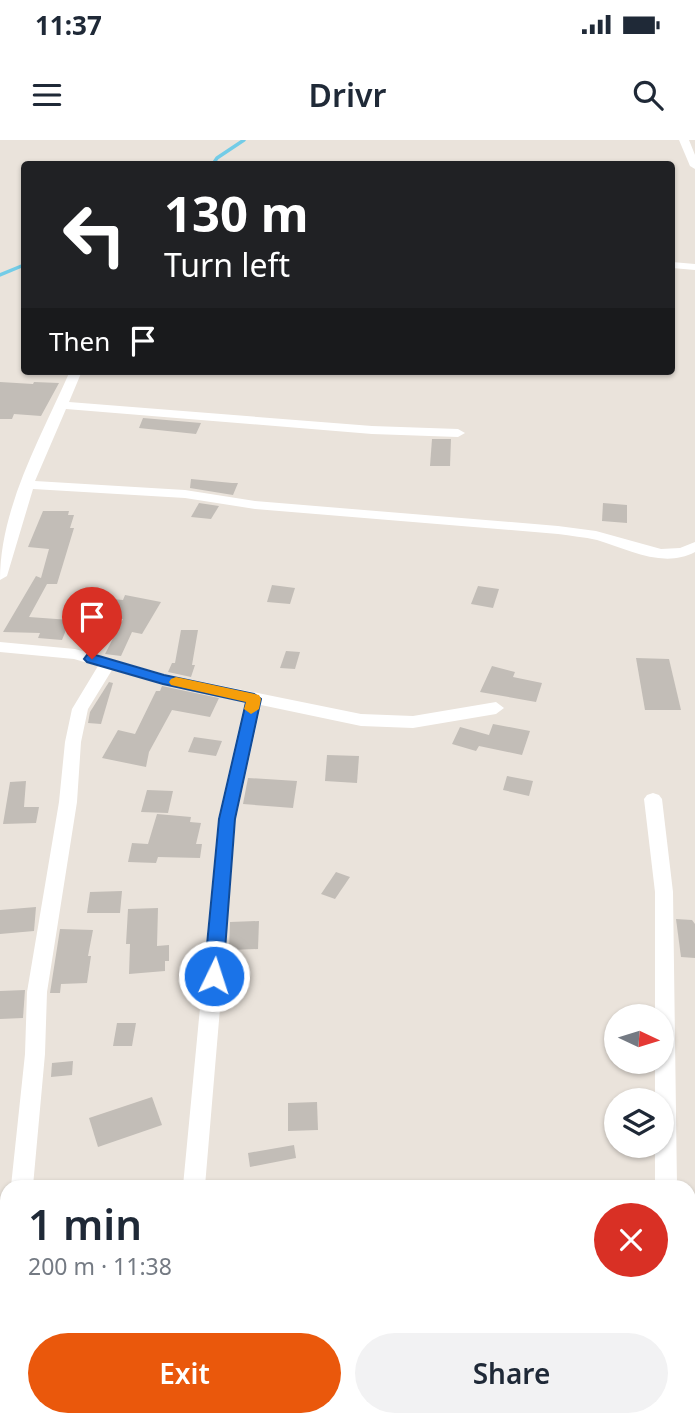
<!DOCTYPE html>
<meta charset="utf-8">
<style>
:root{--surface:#fff;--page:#f2f2f3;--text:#1f2937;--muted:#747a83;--accent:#ea580c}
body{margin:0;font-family:"Noto Sans",sans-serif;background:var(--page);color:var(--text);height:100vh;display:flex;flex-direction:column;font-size:26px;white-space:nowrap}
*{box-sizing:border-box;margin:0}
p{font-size:23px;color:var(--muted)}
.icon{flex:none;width:38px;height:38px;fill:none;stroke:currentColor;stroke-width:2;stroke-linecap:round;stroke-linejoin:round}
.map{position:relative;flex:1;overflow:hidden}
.drawer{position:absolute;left:0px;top:1040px;width:696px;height:247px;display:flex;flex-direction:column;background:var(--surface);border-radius:21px 21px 0 0;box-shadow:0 2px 5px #0004}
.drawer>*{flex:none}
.top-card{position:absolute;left:21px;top:21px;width:654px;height:214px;border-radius:7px;box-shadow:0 2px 5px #0004;background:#202124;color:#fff;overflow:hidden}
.needle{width:46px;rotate:94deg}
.fabs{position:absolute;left:604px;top:864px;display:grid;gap:14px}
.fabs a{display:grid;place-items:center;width:70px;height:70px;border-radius:50%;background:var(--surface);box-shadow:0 2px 5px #0004;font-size:35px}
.pin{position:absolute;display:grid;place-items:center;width:60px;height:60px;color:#fff;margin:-72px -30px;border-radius:50% 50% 50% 0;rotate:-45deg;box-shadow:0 0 7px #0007}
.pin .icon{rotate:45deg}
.me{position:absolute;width:77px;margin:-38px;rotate:4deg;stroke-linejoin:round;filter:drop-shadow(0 0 5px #0008)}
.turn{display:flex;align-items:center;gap:24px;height:147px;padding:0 28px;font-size:32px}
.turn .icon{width:91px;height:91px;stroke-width:2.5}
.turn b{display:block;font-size:49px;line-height:60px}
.then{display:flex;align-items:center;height:66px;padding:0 28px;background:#0003;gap:14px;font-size:26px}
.round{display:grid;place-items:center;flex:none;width:74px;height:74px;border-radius:37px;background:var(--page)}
.summary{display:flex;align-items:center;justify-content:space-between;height:119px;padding:0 28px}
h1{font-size:42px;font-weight:600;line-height:52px}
.cta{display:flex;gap:14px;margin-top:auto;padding:14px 28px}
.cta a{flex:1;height:80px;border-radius:42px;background:var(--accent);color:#fff;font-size:28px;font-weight:600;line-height:80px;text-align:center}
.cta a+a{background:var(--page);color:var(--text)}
.status{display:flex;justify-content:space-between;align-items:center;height:49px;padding:0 35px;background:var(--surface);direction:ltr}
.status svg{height:19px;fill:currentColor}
header{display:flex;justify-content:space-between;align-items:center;height:91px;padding:0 28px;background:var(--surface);font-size:32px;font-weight:600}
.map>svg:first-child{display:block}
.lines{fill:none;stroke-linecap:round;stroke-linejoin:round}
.stream{stroke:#73cce7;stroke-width:3.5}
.building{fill:#c2bdb7}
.minor{fill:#fff;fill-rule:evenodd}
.route{fill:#1a73e8;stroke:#114b97;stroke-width:2}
.slow{fill:#f59e0b}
</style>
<div class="status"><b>11:37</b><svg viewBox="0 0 49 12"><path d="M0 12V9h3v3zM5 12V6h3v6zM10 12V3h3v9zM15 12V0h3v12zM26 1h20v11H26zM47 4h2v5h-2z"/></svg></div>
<header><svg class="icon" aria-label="menu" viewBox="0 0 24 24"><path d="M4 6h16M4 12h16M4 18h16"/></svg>Drivr<svg class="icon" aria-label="search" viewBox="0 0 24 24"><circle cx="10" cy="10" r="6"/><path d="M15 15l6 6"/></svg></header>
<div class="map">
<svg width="695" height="1285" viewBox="0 0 695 1285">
<rect width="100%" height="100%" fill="#eae3db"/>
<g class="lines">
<g class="stream">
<path d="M213 24 217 18 244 0"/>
<path d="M0 135 24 125"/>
</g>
</g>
<g class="building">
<path d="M0 242 33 244 34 242 59 243 41 276 14 274 12 279H0Z"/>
<path d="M143 278 201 283 196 294 139 288Z"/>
<path d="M432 299H451L450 326H430Z"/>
<path d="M191 339 232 343H238L233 355 190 348Z"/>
<path d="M199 363 219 366 211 379 191 377Z"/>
<path d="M603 363 627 365V383L602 381Z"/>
<path d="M43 371H69L68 375H74L70 388H74L57 444H47L29 477 70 480 62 500 38 498 40 493 3 492 36 436 41 438 49 409 28 407Z"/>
<path d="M272 445 295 448 290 464 267 462Z"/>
<path d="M478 446 499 449 493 468 471 464Z"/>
<path d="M125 455 161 462 142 494 132 492 121 516 105 514 123 479 93 478 99 458 123 460Z"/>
<path d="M181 490H198L192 525H195L191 537 168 532 172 523H175Z"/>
<path d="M286 511 300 512 295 529 280 528Z"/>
<path d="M636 518 669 519 681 570H645Z"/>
<path d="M492 526 515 532 513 537 542 543 536 562 480 552Z"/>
<path d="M109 542 113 543 101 584 88 583 90 572Z"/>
<path d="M162 546 219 558 210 577 172 570 149 612 146 627 102 618 118 590 135 594 156 551H160Z"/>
<path d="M493 584 530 591 522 615 479 606 476 611 452 604 460 587 489 595Z"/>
<path d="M194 597 222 601 216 616 188 612Z"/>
<path d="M327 615 359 616 357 643 325 641Z"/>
<path d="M507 636 533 641 529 656 503 650Z"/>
<path d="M248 638 297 641 293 668 243 664Z"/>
<path d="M26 641 24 667H39L36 683 3 684 10 642Z"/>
<path d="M147 650 173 651 168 673 141 672Z"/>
<path d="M157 674 191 677 190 682 201 683 196 704H202L200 718 158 717 156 723 128 722 132 703 148 704Z"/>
<path d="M336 732 350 737 335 759 321 754Z"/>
<path d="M122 751 120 773H87L90 752Z"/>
<path d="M36 767 34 791 0 794V770Z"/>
<path d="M158 768 157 806 169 805V821H165V831L129 834 130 804H126L128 769Z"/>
<path d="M676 779 692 780 695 784V818L681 817Z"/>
<path d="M259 781 258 809 229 810 230 782Z"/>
<path d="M60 789 93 790 88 816H91L87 843 61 844 60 853H50Z"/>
<path d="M25 850 23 878 0 879V851Z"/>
<path d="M117 883H136L132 906H113Z"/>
<path d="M73 921 72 935 51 937 52 923Z"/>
<path d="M152 957 162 985 98 1007 89 978Z"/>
<path d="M317 962 318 990 288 991V963Z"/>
<path d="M294 1005 296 1018 250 1027 248 1013Z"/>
</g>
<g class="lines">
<g class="minor">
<path d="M679 0H689L695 15V29L690 26Z"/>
<path d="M672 122 695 124V130L672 128Z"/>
<path d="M70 231H82L69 262 372 286 458 289 465 293 458 297 372 294 66 269 35 341 185 350 255 361 558 386 596 391 661 409 680 408 695 402V412C663 429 628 409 597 400 584 397 571 396 558 394L255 369 185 358 33 349 7 436 0 440C0 367 41 297 70 231Z"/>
<path d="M0 502 75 509 164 534 361 574 413 576 496 562 504 568 496 574 413 588 361 586 261 565 236 679 205 1046H183L218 679 245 561 163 544 112 530 88 569 81 602 77 662 47 852 45 914 33 1046H11L25 914 27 852 59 662 65 602 72 569 98 526 74 519 0 512Z"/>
<path d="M653 653 659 655 662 659 673 752 677 1046H655V1006H662V961H655V922H662V877H655V752L644 659 647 655Z"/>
<rect x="690" y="1128" width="5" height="22"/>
<path d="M7 1141V1165L0 1166V1142Z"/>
</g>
</g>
<path class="route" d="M92 514 164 535 254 554 261 559 235 679 223 836 220 841 214 843 207 841 204 836 219 679 246 562 163 544 87 522 84 519 87 515Z"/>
<path class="slow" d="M176 537 259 555 261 559 259 569 251 574 244 569 246 562 171 545 169 542 171 539Z"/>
</svg>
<div class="fabs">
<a><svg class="needle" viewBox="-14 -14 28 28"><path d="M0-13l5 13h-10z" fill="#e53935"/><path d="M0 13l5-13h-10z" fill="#747a83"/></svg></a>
<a><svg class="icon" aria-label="layers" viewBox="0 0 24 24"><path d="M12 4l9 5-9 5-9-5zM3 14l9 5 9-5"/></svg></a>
</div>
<div class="pin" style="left:92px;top:519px;background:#d93025"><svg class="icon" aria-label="arrive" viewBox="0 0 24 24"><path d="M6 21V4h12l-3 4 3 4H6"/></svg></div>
<svg class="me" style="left:214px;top:836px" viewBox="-20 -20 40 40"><circle r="17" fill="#1a73e8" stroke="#fff" stroke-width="3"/><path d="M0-11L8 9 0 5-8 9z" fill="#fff"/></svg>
<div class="top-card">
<div class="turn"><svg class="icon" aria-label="left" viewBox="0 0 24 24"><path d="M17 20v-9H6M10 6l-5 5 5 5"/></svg><div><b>130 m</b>Turn left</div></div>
<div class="then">Then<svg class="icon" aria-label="arrive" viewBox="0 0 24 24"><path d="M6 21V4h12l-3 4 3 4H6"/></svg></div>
</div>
<section class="drawer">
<div class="summary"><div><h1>1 min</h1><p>200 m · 11:38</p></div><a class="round" style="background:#d93025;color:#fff"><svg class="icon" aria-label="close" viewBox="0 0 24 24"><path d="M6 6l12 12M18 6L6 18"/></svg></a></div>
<div class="cta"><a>Exit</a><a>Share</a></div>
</section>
</div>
